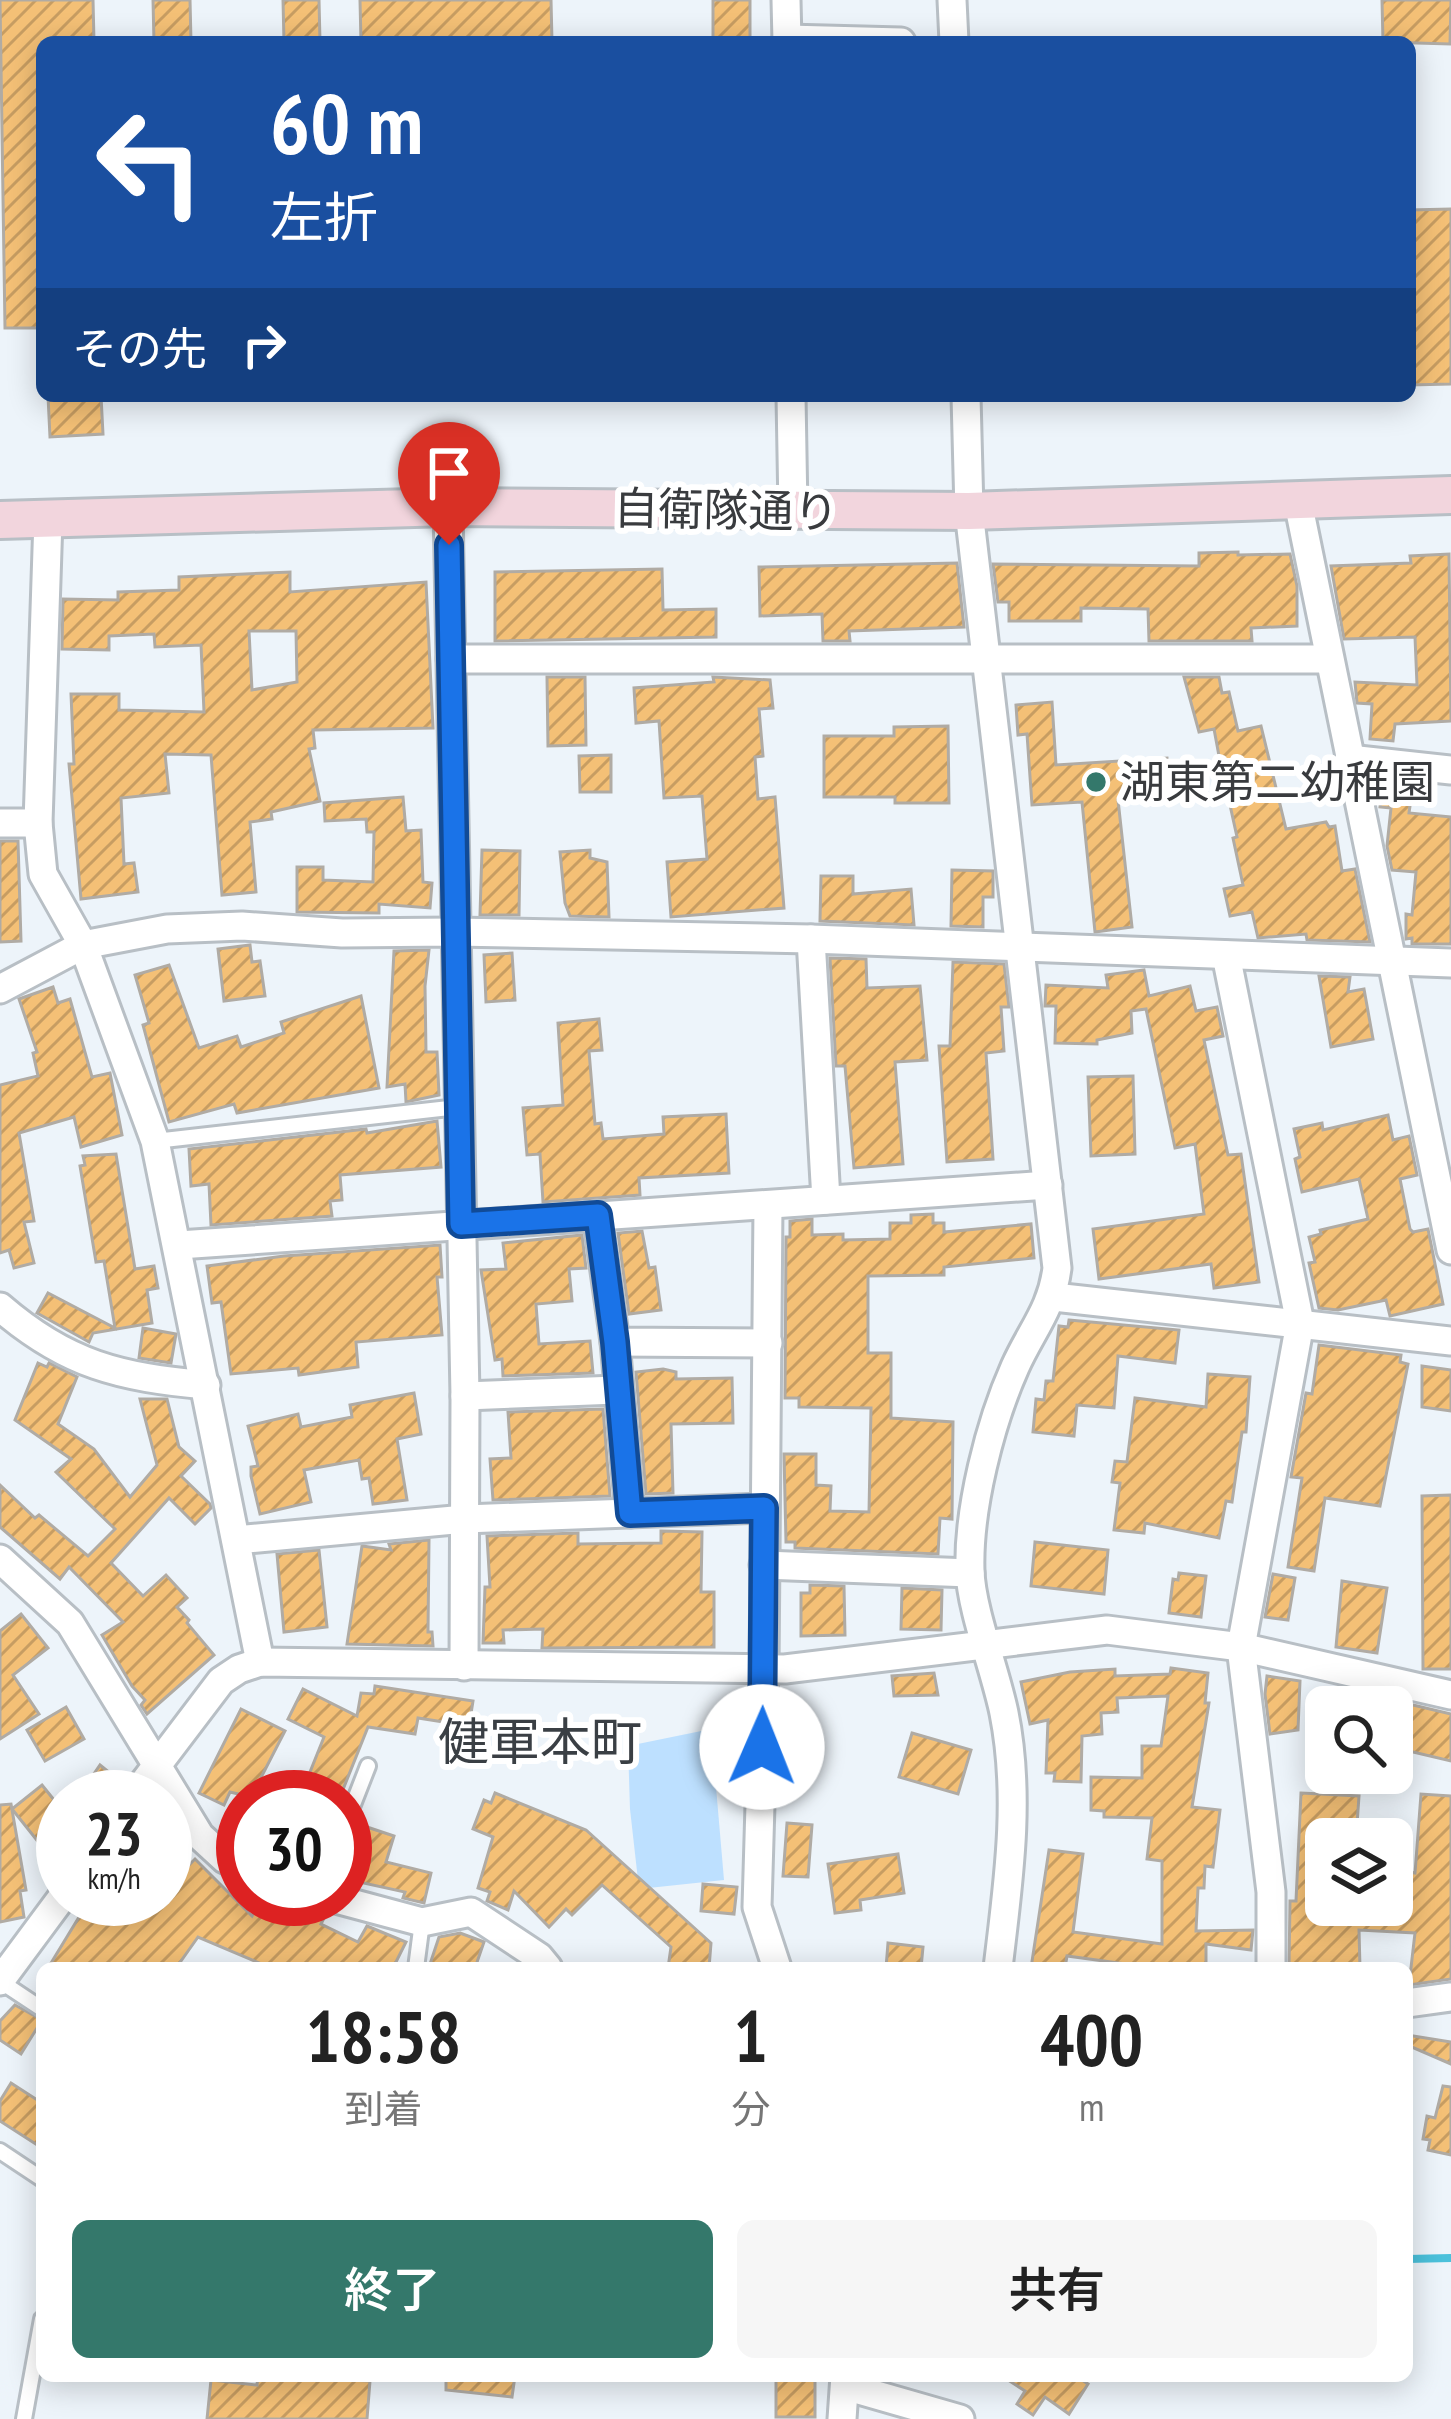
<!DOCTYPE html>
<html lang="ja">
<meta charset="utf-8">
<style>
:root{--surface:#fff;--page:#f6f6f6;--text:#222;--muted:#767676;--accent:#34786b}
body{margin:0;font-family:"PT Sans Narrow","Noto Sans JP",sans-serif;background:var(--page);color:var(--text);height:100vh;display:flex;flex-direction:column;font-size:45px;white-space:nowrap}
*{box-sizing:border-box;margin:0}
p{font-size:39px;color:var(--muted)}
.icon{flex:none;width:66px;height:66px;fill:none;stroke:currentColor;stroke-width:2;stroke-linecap:round;stroke-linejoin:round}
.map{position:relative;flex:1;overflow:hidden}
.drawer{position:absolute;left:36px;top:1962px;width:1377px;height:420px;display:flex;flex-direction:column;background:var(--surface);border-radius:18px;box-shadow:0 6px 30px #0003}
.drawer>*{flex:none}
.guide{position:absolute;left:36px;top:36px;width:1380px;height:366px;border-radius:18px;box-shadow:0 6px 30px #0003;background:#1a4fa0;color:#fff;overflow:hidden}
.buttons{position:absolute;left:1305px;top:1686px;display:grid;gap:24px}
.buttons a{display:grid;place-items:center;width:108px;height:108px;border-radius:18px;background:var(--surface);box-shadow:0 6px 30px #0003;font-size:60px}
.speed{position:absolute;left:36px;top:1770px;display:flex;gap:24px;font-size:60px;font-weight:700;text-align:center}
.speed>*{display:grid;place-content:center;width:156px;height:156px;border-radius:50%;background:var(--surface);box-shadow:0 6px 30px #0003;line-height:1}
.speed small{font-size:30px;font-weight:400}
.speed .limit{border:18px solid #d22;background:#fff;color:#111}
.pin{position:absolute;display:grid;place-items:center;width:102px;height:102px;color:#fff;margin:-123px -51px;border-radius:50% 50% 50% 0;rotate:-45deg;box-shadow:0 0 12px #0007}
.pin .icon{rotate:45deg}
.me{position:absolute;width:132px;margin:-66px;rotate:1deg;stroke-linejoin:round;filter:drop-shadow(0 0 9px #0008)}
.turn{display:flex;align-items:center;gap:42px;height:252px;padding:0 36px;font-size:54px}
.turn .icon{width:156px;height:156px;stroke-width:2.5}
.turn b{display:block;font-size:84px;line-height:102px}
.then{display:flex;align-items:center;height:114px;padding:0 36px;background:#0003;gap:24px;font-size:45px}
.eta{display:flex;justify-content:space-evenly;align-items:center;height:204px;text-align:center}
.eta b{font-size:72px;font-weight:600;line-height:84px}
.cta{display:flex;gap:24px;margin-top:auto;padding:24px 36px}
.cta a{flex:1;height:138px;border-radius:18px;background:var(--accent);color:#fff;font-size:48px;font-weight:600;line-height:138px;text-align:center}
.cta a+a{background:var(--page);color:var(--text)}
.map>svg:first-child{display:block}
.green{fill:#bde0ff}
.lines{fill:none;stroke-linecap:round;stroke-linejoin:round}
.stream{stroke:#4bc1db;stroke-width:8}
.building{fill:url(#building-hatch);stroke:#b0aba4;stroke-width:3;fill-rule:evenodd}
.lane-casing{stroke:#b8bfc5;stroke-width:20}
.street-casing{stroke:#b8bfc5;stroke-width:33}
.secondary-casing{stroke:#b8bfc5;stroke-width:42}
.lane{stroke:#fff;stroke-width:14}
.street{stroke:#fff;stroke-width:27}
.secondary{stroke:#f2d5dd;stroke-width:36}
.route-casing{stroke:#114b97;stroke-width:30}
.route{stroke:#1a73e8;stroke-width:21}
.poi-dot{fill:#34786b;stroke:#fff;stroke-width:4.5}
.labels{text-anchor:middle;stroke-width:12;stroke-linejoin:round;paint-order:stroke}
.street-label{font-size:45px;fill:#393b3e;stroke:#fff}
.poi-label{font-size:45px;fill:#393b3e;stroke:#fff;text-anchor:start}
.quarter-label{font-size:51px;fill:#3a3f44;stroke:#fff}
</style>
<div class="map">
<svg width="1451" height="2419" viewBox="0 0 1451 2419">
<defs>
<pattern id="building-hatch" width="6" height="6" patternUnits="userSpaceOnUse" patternTransform="scale(3)"><rect width="6" height="6" fill="#f4c076"/><path d="M-1 1l2-2M0 6l6-6M5 7l2-2" fill="none" stroke="#c79d62"/></pattern>
</defs>
<rect width="100%" height="100%" fill="#edf4fa"/>
<path class="green" d="M711 1729 724 1880 639 1889 630 1809 628 1746Z"/>
<g class="lines">
<path class="stream" d="M1407 2259 1451 2258"/>
</g>
<g class="building">
<path d="M0 0H93L94 42H42V328H5Z"/>
<path d="M153 0H190L191 42H154Z"/>
<path d="M283 0H319L320 42H284Z"/>
<path d="M360 0H551L552 42H361Z"/>
<rect x="713" y="0" width="37" height="42"/>
<path d="M1382 0H1451L1450 44 1383 42Z"/>
<path d="M1451 209V384L1410 385V210Z"/>
<path d="M48 396H101L103 434 50 437Z"/>
<path d="M1238 552V555L1290 554 1297 586V626L1251 628 1252 641H1149L1148 609 1081 608V621H1009V602H998L993 564 1199 566V553Z"/>
<path d="M1449 554 1451 721 1395 724 1393 741 1370 739 1372 704 1357 703 1355 682 1417 685 1415 637 1344 639 1331 566 1411 563 1410 556Z"/>
<path d="M957 563 964 627 849 631 850 641H823L822 614 760 616 759 567Z"/>
<path d="M662 569 663 610 716 609V637L495 641V572Z"/>
<path d="M290 572V592L426 582 433 728 313 730 315 748 309 749 320 801 271 812 272 819 250 822 256 892 222 895 211 755 165 754 169 793 121 798 124 864 134 863 138 892 81 899 69 764H74L71 694H119V710L204 712 201 645 155 647 154 634 109 636V650L62 649 63 599 118 600V592L179 590V577ZM249 631H296L297 682 252 690Z"/>
<path d="M547 677H585L586 745 548 746Z"/>
<path d="M713 677 770 680 773 708 759 709 763 756 755 757 758 799 775 797 784 908 671 917 667 862 707 859 702 796 664 798 659 721 636 723 634 688 714 682Z"/>
<path d="M1184 677H1219L1222 693 1229 692 1238 731 1261 726 1286 829 1326 822 1329 827 1335 826 1342 871 1355 869 1370 942 1307 940 1306 934 1258 938 1252 912 1230 916 1224 889 1243 885 1233 838 1237 837 1228 796 1224 797 1219 773 1222 772 1214 729 1199 732Z"/>
<path d="M1052 702 1056 765 1167 758 1170 796 1118 800 1132 927 1095 932 1082 802 1032 805 1027 734 1018 735 1016 705Z"/>
<path d="M948 726 949 803H895V797H824V736H894V727Z"/>
<path d="M611 755V792H580L579 756Z"/>
<path d="M1383 781 1407 783V792H1412L1409 813 1451 817V944H1412V938L1406 939V914L1412 915 1416 872 1392 870 1387 846 1391 808 1380 807Z"/>
<path d="M403 797 406 831 421 830 423 882 432 883 430 908 379 904V913L297 912V867H323V880L373 882 374 832H367L366 819 325 821 324 803Z"/>
<path d="M0 841H18L21 941 0 942Z"/>
<path d="M482 850 520 851 519 915H480Z"/>
<path d="M590 850V858L607 862 609 917 570 916 565 903 560 852Z"/>
<path d="M952 870 993 871V897H983V927L951 926Z"/>
<path d="M821 876H853V894L911 889 914 925 820 921Z"/>
<path d="M250 945 252 962 260 961 265 996 224 1001 218 949Z"/>
<path d="M429 950 425 986 426 1052H437L439 1095 406 1102 405 1084 387 1087 394 951Z"/>
<path d="M512 953 515 1000 486 1002 484 955Z"/>
<path d="M830 958 866 959 867 988 920 986 927 1060 895 1062 903 1164 854 1168 845 1066H836Z"/>
<path d="M953 962 1004 964 1009 1007H1001L1004 1051 986 1053 993 1159 947 1162 939 1046H950Z"/>
<path d="M169 965 199 1048 237 1036 241 1047 284 1033 281 1022 361 996 379 1088 237 1113 234 1104 169 1122 143 1025 149 1023 135 975Z"/>
<path d="M1144 970 1149 996 1190 986 1196 1011 1217 1007 1223 1036 1204 1040 1228 1155 1241 1154 1259 1282 1214 1288 1211 1264 1099 1279 1093 1229 1204 1214 1195 1144 1175 1148 1146 1009 1131 1011 1132 1033 1097 1040V1044L1055 1043 1056 1006H1045L1046 985 1108 988 1106 975Z"/>
<path d="M1319 976 1350 977 1348 992 1364 989 1373 1039 1331 1047Z"/>
<path d="M53 987 58 1003 70 999 92 1077 110 1073 122 1135 81 1147 74 1117 19 1133 34 1221 24 1222 34 1263 14 1268 9 1250 0 1253V1085L38 1076 33 1053 37 1052 19 999Z"/>
<path d="M599 1019 602 1050 589 1051 595 1124 601 1123 603 1139 664 1134 663 1117 726 1114 729 1173 639 1178 640 1195 543 1202 540 1154 527 1155 523 1108 563 1105 558 1023Z"/>
<path d="M1133 1076 1135 1154 1091 1156 1088 1077Z"/>
<path d="M1388 1115 1393 1140 1409 1136 1417 1175 1400 1179 1410 1229 1413 1232 1428 1229 1443 1304 1390 1316 1386 1300 1338 1310 1319 1308 1309 1263 1315 1262 1309 1237 1321 1234 1320 1230 1368 1219 1359 1179 1302 1192 1295 1159 1300 1157 1294 1129 1322 1123 1323 1130Z"/>
<path d="M437 1121 441 1167 340 1175 342 1200 330 1201 332 1216 211 1225 209 1184 191 1186 189 1149 366 1129 367 1133Z"/>
<path d="M116 1154 135 1269 154 1266 158 1288 147 1290 152 1323 93 1333 89 1342 37 1313 48 1293 115 1328 104 1261 96 1262 80 1166 85 1165 83 1156Z"/>
<path d="M933 1214V1223H944V1232L1031 1224 1034 1258 944 1267V1275L868 1276V1353H891V1418L953 1422 952 1519 940 1518 938 1554 795 1548V1542H786L784 1454H816V1485L831 1486 830 1511 869 1512 871 1408 799 1407V1398H785L786 1237H790V1221L812 1219V1235L843 1234V1240L890 1239V1223H911V1215Z"/>
<path d="M642 1231 649 1268 655 1267 661 1310 629 1314 618 1233Z"/>
<path d="M582 1235 586 1268 569 1269 572 1301 536 1304 539 1344 590 1341 593 1373 503 1376 502 1359 495 1360 481 1270 506 1269 503 1243Z"/>
<path d="M440 1245 442 1277H437L442 1335 356 1342 358 1367 299 1375 298 1368 231 1374 221 1302 212 1303 207 1266 284 1256Z"/>
<path d="M1069 1320 1179 1330 1175 1363 1118 1356 1114 1408 1077 1405 1074 1436 1033 1432 1036 1399 1044 1400 1046 1381H1053L1059 1326 1068 1327Z"/>
<path d="M143 1328 176 1334 171 1363 139 1358Z"/>
<path d="M1319 1345 1401 1355 1400 1362 1408 1364 1380 1506 1325 1498 1314 1571 1288 1567 1302 1478 1291 1477 1306 1393 1312 1394Z"/>
<path d="M38 1363 47 1367 49 1363 77 1377 58 1424 94 1449 130 1497 157 1465 140 1399H167L179 1447 195 1461 181 1476 210 1504 211 1508 195 1524 169 1498 111 1563 143 1596 166 1575 187 1598 177 1607 189 1620 187 1623 214 1655 147 1714 141 1705 145 1700 132 1686 102 1635 123 1622 69 1567 60 1579 0 1527V1485L35 1518 39 1515 88 1556 115 1529 56 1472 71 1459 15 1420Z"/>
<path d="M1422 1366 1451 1370V1411L1422 1407Z"/>
<path d="M663 1369 676 1372V1379L732 1378 733 1423 671 1424 673 1493 646 1494 636 1372Z"/>
<path d="M1208 1374 1250 1377 1246 1432H1242L1232 1502 1226 1501 1219 1538 1145 1523 1144 1533 1114 1530 1120 1483 1112 1482 1115 1461 1127 1462 1135 1398 1206 1407Z"/>
<path d="M414 1393 421 1434 397 1439 407 1500 373 1504 369 1478 362 1479 359 1460 304 1470 311 1502 260 1514 251 1476V1467L258 1466 248 1426 298 1414 301 1427 352 1417 350 1405Z"/>
<path d="M603 1409 610 1496 493 1500 490 1459 511 1458 508 1412Z"/>
<path d="M1451 1495V1669H1423L1422 1496Z"/>
<path d="M661 1531 702 1532 701 1592H714V1647L542 1648 543 1629 503 1630 504 1643H483L485 1587H490L487 1536 578 1533V1544L661 1543Z"/>
<path d="M429 1540 428 1632H432L433 1646 347 1644 362 1546 391 1550 389 1544Z"/>
<path d="M1035 1542 1108 1550 1104 1594 1031 1586Z"/>
<path d="M319 1550 327 1627 284 1632 277 1554Z"/>
<path d="M1179 1573 1206 1576 1201 1617 1169 1613 1173 1579 1178 1580Z"/>
<path d="M1273 1574 1295 1578 1288 1620 1265 1617Z"/>
<path d="M1342 1581 1387 1588 1377 1653 1336 1647Z"/>
<path d="M810 1585 844 1586 845 1635 801 1636V1593H810Z"/>
<path d="M902 1588 942 1590 941 1630 901 1629Z"/>
<path d="M21 1614 48 1648 13 1675 39 1714 0 1739V1631Z"/>
<path d="M1171 1668 1208 1673 1205 1703H1209L1192 1807 1220 1810 1213 1867 1205 1866 1204 1888H1198L1196 1931 1253 1930 1251 1950 1206 1944V1968H1155L1067 1956 1065 1968H1031L1049 1850 1083 1854 1073 1932 1162 1944V1861L1147 1859 1152 1818 1104 1817V1811L1091 1810V1777L1142 1778V1746H1161L1168 1696 1117 1698 1118 1712 1101 1713 1102 1734 1082 1736 1081 1782 1054 1781 1055 1773H1046L1048 1720 1030 1724 1021 1682 1070 1672 1115 1669V1676L1170 1674Z"/>
<path d="M934 1673 938 1695 894 1696 892 1676Z"/>
<path d="M1267 1676 1300 1681 1298 1730 1270 1734 1265 1694Z"/>
<path d="M375 1686 473 1701 469 1726 418 1718 415 1734 368 1727 340 1797H300L324 1737 288 1719 303 1689 357 1716 361 1693 374 1694Z"/>
<path d="M1392 1700 1451 1714V1761L1392 1747Z"/>
<path d="M66 1707 84 1739 45 1761 27 1730Z"/>
<path d="M241 1709 285 1731 251 1797 230 1792 224 1805 199 1793Z"/>
<path d="M912 1733 971 1750 958 1794 899 1777Z"/>
<path d="M100 1765 121 1782 110 1797H78Z"/>
<path d="M42 1785 63 1811V1849L51 1858 12 1809Z"/>
<path d="M495 1793 586 1830 711 1943 709 1968H668L671 1947 602 1885 572 1915 566 1909 549 1927 514 1891 508 1910 487 1901 490 1892 478 1888 493 1837 473 1829 484 1800 491 1803Z"/>
<path d="M1301 1793 1359 1796 1356 1839H1326V1905H1405L1408 1872 1415 1873 1421 1794 1451 1796V1979L1409 1985 1415 1933 1359 1930 1360 1968H1289L1290 1901H1296Z"/>
<path d="M11 1804 26 1890 20 1891 24 1917 0 1922V1805Z"/>
<path d="M787 1823 812 1825 808 1877 783 1876Z"/>
<path d="M361 1825 394 1836 386 1862 431 1873 424 1903 403 1898 405 1892 345 1879Z"/>
<path d="M898 1854 904 1893 860 1900 861 1910 835 1913 828 1864Z"/>
<path d="M195 1859 252 1916 258 1903 274 1910 278 1901 324 1918 321 1924 358 1942 367 1926 406 1942 393 1968H271L198 1937 176 1968H48L90 1899H165V1889Z"/>
<path d="M703 1884 737 1887 734 1914 701 1911Z"/>
<path d="M460 1933 484 1942 475 1968H442L430 1964 439 1937Z"/>
<path d="M888 1943 923 1947 921 1968H886Z"/>
<path d="M15 2005 42 2020 21 2054 0 2040V2021Z"/>
<path d="M1407 2035 1451 2042V2064L1407 2045Z"/>
<path d="M11 2083 42 2103V2148L0 2121V2101Z"/>
<path d="M1443 2086 1451 2087V2155L1428 2150 1430 2140 1423 2139 1427 2116 1435 2118Z"/>
<path d="M258 2376 370 2381 367 2419H207L211 2380 257 2385Z"/>
<path d="M446 2376H515L512 2397 446 2390Z"/>
<rect x="776" y="2376" width="39" height="41"/>
<path d="M1002 2376H1076L1088 2384 1069 2414 1045 2397 1033 2415 1017 2404 1025 2391Z"/>
</g>
<g class="lines">
<defs>
<g id="lane">
<path d="M155 1141 458 1107"/>
<path d="M345 1825 368 1766"/>
<path d="M416 1968 422 1922"/>
<path d="M0 1981 42 2009"/>
<path d="M0 2151 42 2179"/>
<path d="M24 2419 42 2319"/>
</g>
<g id="street">
<path d="M786 0 787 42"/>
<path d="M952 0 954 42"/>
<path d="M787 39 901 42"/>
<path d="M791 396 793 511"/>
<path d="M966 396 969 511 1057 1268C1052 1309 1031 1331 1015 1367 990 1423 968 1509 970 1571 971 1609 996 1673 1004 1713 1021 1798 1008 1884 998 1968"/>
<path d="M1298 502 1451 1250"/>
<path d="M448 507 465 1396 464 1666"/>
<path d="M48 519 38 823 43 874 83 945 155 1141 260 1662"/>
<path d="M451 659H1329"/>
<path d="M1349 759 1451 770"/>
<path d="M0 823H38"/>
<path d="M811 939 826 1200"/>
<path d="M1226 955 1300 1323 1241 1647 1271 1892V1968"/>
<path d="M0 989 83 945 167 929 242 926 342 933 454 932 811 939 1451 963"/>
<path d="M768 1205 764 1669 757 1907 777 1968"/>
<path d="M597 1215 615 1342 768 1343"/>
<path d="M179 1245 1048 1185"/>
<path d="M1054 1297 1451 1341"/>
<path d="M0 1307C67 1365 120 1377 206 1385"/>
<path d="M615 1342 630 1513"/>
<path d="M465 1396 616 1390"/>
<path d="M236 1540 465 1519 764 1508"/>
<path d="M0 1559 70 1623 200 1836 225 1859 243 1868"/>
<path d="M764 1565 970 1573"/>
<path d="M133 1797 221 1681 239 1669 260 1662 785 1669 1107 1630 1241 1647 1451 1695"/>
<path d="M336 1899 422 1922 471 1912 539 1957 548 1968"/>
<path d="M0 1981 63 1896"/>
<path d="M1407 2003 1451 1997"/>
<path d="M845 2386 960 2419"/>
<path d="M842 2419 845 2376"/>
</g>
<path id="secondary" d="M0 520 448 507 969 511 1451 495"/>
</defs>
<use href="#lane" class="lane-casing"/>
<use href="#street" class="street-casing"/>
<use href="#secondary" class="secondary-casing"/>
<use href="#lane" class="lane"/>
<use href="#street" class="street"/>
<use href="#secondary" class="secondary"/>
</g>
<g class="lines">
<defs>
<path id="route" d="M449 545 461 1224 598 1215 615 1342 630 1513 764 1508 762 1747"/>
</defs>
<use href="#route" class="route-casing"/>
<use href="#route" class="route"/>
</g>
<circle class="poi-dot" cx="1096" cy="782" r="12"/>
<g class="labels">
<g class="street-label">
<text transform="translate(726 510) rotate(1)" y="16">自衛隊通り</text>
</g>
<g class="poi-label">
<text x="1120" y="798">湖東第二幼稚園</text>
</g>
<g class="quarter-label">
<text x="540" y="1760">健軍本町</text>
</g>
</g>
</svg>
<div class="buttons">
<a><svg class="icon" aria-label="search" viewBox="0 0 24 24"><circle cx="10" cy="10" r="6"/><path d="M15 15l6 6"/></svg></a>
<a><svg class="icon" aria-label="layers" viewBox="0 0 24 24"><path d="M12 4l9 5-9 5-9-5zM3 14l9 5 9-5"/></svg></a>
</div>
<div class="speed"><div>23<small>km/h</small></div><div class="limit">30</div></div>
<div class="pin" style="left:449px;top:545px;background:#d93025"><svg class="icon" aria-label="arrive" viewBox="0 0 24 24"><path d="M6 21V4h12l-3 4 3 4H6"/></svg></div>
<svg class="me" style="left:762px;top:1747px" viewBox="-20 -20 40 40"><circle r="19" fill="#fff"/><path d="M0-13L10 11 0 6-10 11z" fill="#1a73e8"/></svg>
<div class="guide">
<div class="turn"><svg class="icon" aria-label="left" viewBox="0 0 24 24"><path d="M17 20v-9H6M10 6l-5 5 5 5"/></svg><div><b>60 m</b>左折</div></div>
<div class="then">その先<svg class="icon" aria-label="right" viewBox="0 0 24 24"><path d="M7 20v-9h11M14 6l5 5-5 5"/></svg></div>
</div>
<section class="drawer">
<div class="eta">
<div><b>18:58</b><p>到着</p></div>
<div><b>1</b><p>分</p></div>
<div><b>400</b><p>m</p></div>
</div>
<div class="cta"><a>終了</a><a>共有</a></div>
</section>
</div>
